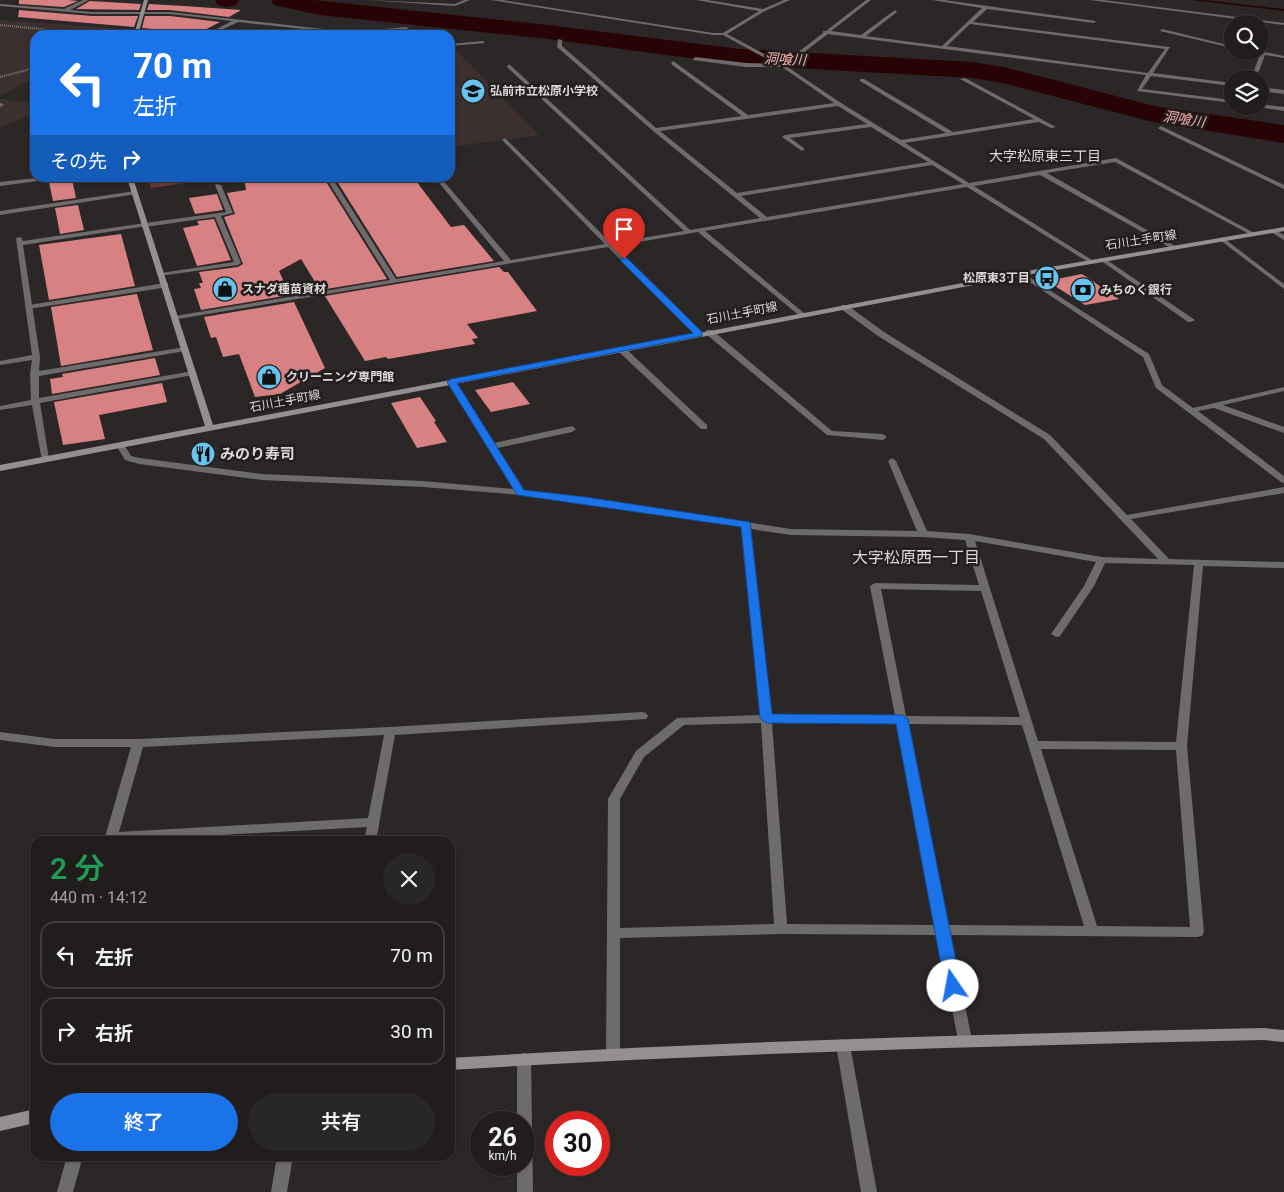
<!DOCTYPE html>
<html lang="ja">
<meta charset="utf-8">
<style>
:root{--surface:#211d1d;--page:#292626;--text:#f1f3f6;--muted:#a2a2a4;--line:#3e3b3b;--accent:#1a73e8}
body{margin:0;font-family:Roboto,"Noto Sans JP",sans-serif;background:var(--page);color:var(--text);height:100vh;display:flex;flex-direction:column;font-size:19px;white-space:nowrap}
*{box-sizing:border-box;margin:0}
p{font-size:16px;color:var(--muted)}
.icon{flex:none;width:28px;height:28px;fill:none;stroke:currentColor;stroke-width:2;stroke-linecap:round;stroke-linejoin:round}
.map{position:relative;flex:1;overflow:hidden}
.drawer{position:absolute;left:30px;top:836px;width:425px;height:325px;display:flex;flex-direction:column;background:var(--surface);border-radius:15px;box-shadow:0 1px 4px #0004,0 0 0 1px var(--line)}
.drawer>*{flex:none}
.top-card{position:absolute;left:30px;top:30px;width:425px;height:152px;border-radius:15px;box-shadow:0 1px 4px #0004,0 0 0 1px var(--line);background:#1a73e8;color:#fff;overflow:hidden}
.tools{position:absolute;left:1224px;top:15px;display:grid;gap:10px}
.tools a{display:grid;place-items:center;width:45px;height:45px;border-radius:50%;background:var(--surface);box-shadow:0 1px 4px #0004,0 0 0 1px var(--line);font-size:25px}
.speed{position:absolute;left:470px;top:1111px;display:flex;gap:10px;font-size:25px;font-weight:700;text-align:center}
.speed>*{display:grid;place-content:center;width:65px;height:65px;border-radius:50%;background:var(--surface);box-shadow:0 1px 4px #0004,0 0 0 1px var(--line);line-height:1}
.speed small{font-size:12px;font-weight:400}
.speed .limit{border:8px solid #d22;background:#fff;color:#111}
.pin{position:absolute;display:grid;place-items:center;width:42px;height:42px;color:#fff;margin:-51px -21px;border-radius:50% 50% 50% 0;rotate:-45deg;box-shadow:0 0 5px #0007}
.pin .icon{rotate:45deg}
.me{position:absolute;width:55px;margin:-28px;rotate:348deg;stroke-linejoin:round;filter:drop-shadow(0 0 4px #0008)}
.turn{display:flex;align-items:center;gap:18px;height:105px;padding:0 20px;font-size:22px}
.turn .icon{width:65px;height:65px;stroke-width:2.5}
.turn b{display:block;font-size:35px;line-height:42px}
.then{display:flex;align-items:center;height:48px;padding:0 20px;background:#0003;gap:10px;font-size:19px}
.round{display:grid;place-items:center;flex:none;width:52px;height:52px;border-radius:26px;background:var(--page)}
.headline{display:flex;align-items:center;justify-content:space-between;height:85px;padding:0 20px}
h1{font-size:30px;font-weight:600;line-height:38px;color:#1e9e55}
.primary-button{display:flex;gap:10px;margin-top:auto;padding:10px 20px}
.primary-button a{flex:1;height:58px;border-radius:30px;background:var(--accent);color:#fff;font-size:20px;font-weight:600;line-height:58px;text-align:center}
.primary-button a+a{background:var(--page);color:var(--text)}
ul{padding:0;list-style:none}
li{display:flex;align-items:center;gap:15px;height:68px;margin:0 10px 8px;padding:0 10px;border:2px solid var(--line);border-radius:15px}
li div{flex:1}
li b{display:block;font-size:19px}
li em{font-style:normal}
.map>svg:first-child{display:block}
.built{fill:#3b302f}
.green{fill:#703638}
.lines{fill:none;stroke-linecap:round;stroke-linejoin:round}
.stream{fill:#280306;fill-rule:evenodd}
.river{fill:#280306;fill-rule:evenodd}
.building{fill:#d88182}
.path{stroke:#807c7c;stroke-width:2;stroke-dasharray:1 1;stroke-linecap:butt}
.lane{fill:#6d6b6b;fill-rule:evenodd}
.street{fill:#6d6b6b;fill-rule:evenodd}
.secondary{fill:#949090;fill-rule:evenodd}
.route{fill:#1a73e8;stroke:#114b97}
.labels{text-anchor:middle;stroke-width:5;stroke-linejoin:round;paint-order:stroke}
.far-poi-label{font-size:12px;font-weight:bold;fill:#dcd9d9;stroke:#221e1d;text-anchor:start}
.far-street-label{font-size:12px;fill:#dcd9d9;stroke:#221e1d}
.far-water-label{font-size:14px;font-style:italic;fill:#f4aead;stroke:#221e1d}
.far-neighbourhood-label{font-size:14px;fill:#dcd9d9;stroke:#221e1d}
.poi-label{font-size:15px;font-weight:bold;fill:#dcd9d9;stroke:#221e1d;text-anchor:start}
.neighbourhood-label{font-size:16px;fill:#dcd9d9;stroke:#221e1d}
</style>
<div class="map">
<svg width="1284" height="1192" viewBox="0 0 1284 1192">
<rect width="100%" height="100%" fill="#2c2727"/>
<g class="built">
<path d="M0 20 123 29 112 35H35V77L0 96Z"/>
<path d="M453 47 539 135 450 147V48Z"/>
<path d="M0 99 35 104V113L0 128Z"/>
</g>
<path class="green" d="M148 178H222L151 188Z"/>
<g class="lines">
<path class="stream" d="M1191 0H1204L1284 9V11Z"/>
<g class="river">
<path d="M215 0H239L236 5 226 7 218 5Z"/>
<path d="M271 0H314L548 25 740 49 972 62 1004 67 1154 106 1284 125V143L1153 122 1003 83 972 78 740 65 548 39 319 15 274 5Z"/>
</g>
</g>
<g class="building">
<path d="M19 0H68L78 1 64 7 19 4Z"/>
<path d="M90 1 141 4 139 10 76 9Z"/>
<path d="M149 4 184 6 241 10 229 17 170 10H147Z"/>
<path d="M19 10 92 16H138L134 27 18 17Z"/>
<path d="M145 16H170L220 22 199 33 142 28Z"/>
<path d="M244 178H316L318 181 325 180 387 279 320 290 301 259 279 271 290 295 201 310 194 289 201 288 199 283H203L199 272 238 267 243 264 224 217 235 214 227 193 246 190Z"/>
<path d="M335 178H407L411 182 416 181 451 227 464 225 494 261 397 277Z"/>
<path d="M72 179 76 198 53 201 49 182Z"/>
<path d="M217 194 223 210 195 214 189 198Z"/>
<path d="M78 205 84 230 60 234 55 208Z"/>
<path d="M214 219 231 260 197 266 183 228 199 225 197 221Z"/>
<path d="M121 234 135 286 49 300 39 245Z"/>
<path d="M499 267 504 272H508L537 311 467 324 478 338 472 339 475 344 388 359 386 357 365 361 325 296Z"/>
<path d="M1082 274 1119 299 1085 305 1047 281Z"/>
<path d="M137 294 153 350 61 366 51 307Z"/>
<path d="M294 302 325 368 280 394 255 397 239 354 223 357 216 337 211 338 204 317Z"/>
<path d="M155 358 160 375 52 394 50 379 63 377 62 374Z"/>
<path d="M513 382 530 404 491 412 475 390Z"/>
<path d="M162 383 167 402 99 415 105 439 63 445 54 402Z"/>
<path d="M420 397 436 421 434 422 447 442 417 448 391 403Z"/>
</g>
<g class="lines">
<g class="path">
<path d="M0 25 51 30 67 35"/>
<path d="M0 77 35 68"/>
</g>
<g class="lane">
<path d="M216 184 221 185 233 213 221 216 241 263 238 265 159 276V274L161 273 234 262 215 217 145 227 142 225 145 223 226 212 215 185Z"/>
<path d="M165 283H168V287L29 309 25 307 29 305Z"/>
</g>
<g class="street">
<path d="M83 0H89L70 10 92 12H170L351 32 406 27 416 35H411L405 30 351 34 238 22 211 35H205L232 21 170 14H92L0 6V4L64 9Z"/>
<path d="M368 0 455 4 464 0H470L455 6Z"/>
<path d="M491 0H502L713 33H723L759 11 696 0H707L763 9 784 0H790L765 11 727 34 783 64 823 33V31H826L866 0H871L831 31 861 35 895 10 897 12 866 36 942 46 982 8 932 0H944L1096 21 1094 23 987 9 973 22 1170 47 1153 73 1232 83V86L1151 76 1142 89 1232 100V103L1137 91 1146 75 828 34 786 66 841 103 901 140 946 133 860 81V79H864L953 132 1034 119 960 79 965 78 1056 127 1051 128 1039 122 905 143 969 183 1116 158 1256 234 1251 235 1115 162 1047 173 1175 246V248H1171L1040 175 974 186 1092 260V262H1088L967 187 705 231 804 313 805 315 801 317 698 232 615 246 702 332 703 334 699 336H696L608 247 172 320V316H175L390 280 326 178H332L396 279 504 261 435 178H441L511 260 605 244 503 141 502 140 505 138 611 243 684 231 507 67 509 64 690 230 760 218 653 131 557 47 558 39 562 40V46L656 128 742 116 671 64 673 61 748 115 834 103 782 67H746L693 60 695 57 746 63 776 64 723 35H713ZM970 24 1165 49 1148 73 947 46ZM838 106 867 124 785 135 782 137 802 151 804 150V148L790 138 871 127 928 162 737 193 660 131ZM932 165 963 184 767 217 741 196Z"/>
<path d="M1090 0H1103L1284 23V25Z"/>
<path d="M137 29 182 34 184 35 135 31Z"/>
<path d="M1162 29 1232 46V48L1160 31Z"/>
<path d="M483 41 485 43 450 46V44Z"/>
<path d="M1253 51H1260L1284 56V58L1265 55 1256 79H1251L1260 54Z"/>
<path d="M1260 87 1284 90V94L1260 91Z"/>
<path d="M0 103 3 104 4 105 0 107Z"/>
<path d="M1260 104 1284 107V111L1258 107Z"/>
<path d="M1161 126 1284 185V189L1159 129 1158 128Z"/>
<path d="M36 178H49L46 180 0 186V182Z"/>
<path d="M135 191 137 192V194L0 215V211Z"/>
<path d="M145 223 148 225 147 226 23 245 40 357 39 371 185 347 189 349 185 351 39 376V398L193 371 197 373 193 375 40 403 49 459 45 462 42 461 32 405 0 410V406L31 400 30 374 32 360 0 365V361L32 355 16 238 21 237 23 241Z"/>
<path d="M1273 229 1284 235V240L1271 232V230Z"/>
<path d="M1222 237 1284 284V289L1220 240 1219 239Z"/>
<path d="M1100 258H1104L1195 320 1191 322H1188L1100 260Z"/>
<path d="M1019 273H1023L1149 354 1162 385 1193 408 1284 387V391L1223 405 1284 427V433L1214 408 1198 411 1284 476V483L1281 482 1156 388 1143 357 1019 275Z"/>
<path d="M841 305H847L884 332 1050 435 1127 515 1284 487V493L1131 519 1169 559 1284 562V568L1203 566 1187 746 1204 932 1202 936 1197 937 951 935 972 1040 970 1044 965 1046 960 1044 958 1040 938 935 781 934 620 938V1054L618 1058 613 1060 608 1058 606 1054 608 799 636 751 677 718 760 715 742 527 585 503 521 495 423 487 262 480 139 464 125 460 116 445 117 443H123L131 456 140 458 262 474 423 481 514 489 447 382 451 380 455 382 494 443 572 426 576 429 572 432 497 448 524 490 585 497 791 529 917 531 888 461 892 458 896 461 927 531 969 534 1102 557 1158 559 1044 439 878 336 841 309ZM751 529 791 535 923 537 965 540 979 585 875 583 870 586 895 716 771 715ZM975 541 1096 562 1084 586 1051 634 1056 637 1060 636 1094 586 1105 563 1194 565 1176 742 1038 741ZM881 589 981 591 1020 717 906 716ZM761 723 774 924 620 928V799L644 757 684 725ZM772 723 897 724 936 925 787 924ZM908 724 1022 725 1084 926 949 925ZM1041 749 1176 750 1190 927 1097 926Z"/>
<path d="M706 330H712L832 431 883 434 887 437 883 440 827 435 706 334Z"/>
<path d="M618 347H624L707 425V429H701L618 351Z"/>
<path d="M642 712 646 713 648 716 646 719 395 735 376 841H364L367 827 110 841 107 840 105 837 131 747H55L0 740V732L55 739H138L390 727ZM384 735 368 818 119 832 143 747Z"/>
<path d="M843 1039 848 1041 850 1045 877 1192H861L836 1045 838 1041Z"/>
<path d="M524 1053 529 1055 531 1059 533 1192H517V1165H524V1122H517V1059L519 1055Z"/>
<path d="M67 1156H83L73 1192H57Z"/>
<path d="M277 1156H293L287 1192H271Z"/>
</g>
<g class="secondary">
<path d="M144 0H148L138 35H134Z"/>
<path d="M127 178H133L213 425 1021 272 1284 227V231L1021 276 0 471V465L205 426Z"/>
<path d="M1263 1028 1284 1030V1042L1263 1040C992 1046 721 1053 450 1070V1058C721 1041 992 1034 1263 1028Z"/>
<path d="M35 1109V1123L0 1131V1117Z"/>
</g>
</g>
<path class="route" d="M621 258H627L702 332V336L457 383 524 490 585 497 750 522 772 714 902 715 908 719 961 986 959 990 953 992 948 990 945 986 896 724 766 723 760 718 741 527 517 495 447 382 451 379 693 333 621 261Z"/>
<defs>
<symbol id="school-disc" viewBox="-11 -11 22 22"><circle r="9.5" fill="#66c4ef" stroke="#221e1d"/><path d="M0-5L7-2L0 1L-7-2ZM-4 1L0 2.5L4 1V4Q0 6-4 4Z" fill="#111"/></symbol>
<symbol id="bus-disc" viewBox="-11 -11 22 22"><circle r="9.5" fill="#66c4ef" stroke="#221e1d"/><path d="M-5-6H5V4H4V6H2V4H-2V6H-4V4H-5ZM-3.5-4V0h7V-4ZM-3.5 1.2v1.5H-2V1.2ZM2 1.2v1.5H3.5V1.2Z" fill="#111"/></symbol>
<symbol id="shop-disc" viewBox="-11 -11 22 22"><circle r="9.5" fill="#66c4ef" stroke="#221e1d"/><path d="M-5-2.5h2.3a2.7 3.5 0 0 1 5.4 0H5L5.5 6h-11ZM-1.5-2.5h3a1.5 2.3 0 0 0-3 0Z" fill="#111"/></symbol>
<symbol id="bank-disc" viewBox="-11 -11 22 22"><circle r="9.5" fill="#66c4ef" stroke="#221e1d"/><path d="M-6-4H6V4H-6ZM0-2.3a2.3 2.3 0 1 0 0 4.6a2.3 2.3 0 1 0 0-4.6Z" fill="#111"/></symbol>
<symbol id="restaurant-disc" viewBox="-11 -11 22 22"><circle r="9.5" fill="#66c4ef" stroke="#221e1d"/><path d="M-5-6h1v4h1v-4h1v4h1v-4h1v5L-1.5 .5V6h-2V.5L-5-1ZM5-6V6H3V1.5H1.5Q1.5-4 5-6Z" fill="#111"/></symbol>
</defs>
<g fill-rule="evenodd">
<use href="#school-disc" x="459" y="77" width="28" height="28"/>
<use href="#bus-disc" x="1033" y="264" width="28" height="28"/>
<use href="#shop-disc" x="211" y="275" width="28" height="28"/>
<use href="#bank-disc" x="1069" y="276" width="28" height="28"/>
<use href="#shop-disc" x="255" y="363" width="28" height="28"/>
<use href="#restaurant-disc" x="189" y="440" width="28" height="28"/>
</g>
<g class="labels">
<g class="far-poi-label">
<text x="490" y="95">弘前市立松原小学校</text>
<text x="1030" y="282" text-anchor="end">松原東3丁目</text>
<text x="242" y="293">スナダ種苗資材</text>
<text x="1100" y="294">みちのく銀行</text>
<text x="286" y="381">クリーニング専門館</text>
</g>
<g class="far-street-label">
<text transform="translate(1141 240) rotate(-9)" y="4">石川土手町線</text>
<text transform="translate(742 313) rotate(-11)" y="4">石川土手町線</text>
<text transform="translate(285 401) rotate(-11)" y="4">石川土手町線</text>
</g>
<g class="far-water-label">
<text transform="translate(785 59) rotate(3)" y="5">洞喰川</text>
<text transform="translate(1184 119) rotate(9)" y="5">洞喰川</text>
</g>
<g class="far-neighbourhood-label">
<text x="1045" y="161">大字松原東三丁目</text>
</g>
<g class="poi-label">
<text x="220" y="459">みのり寿司</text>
</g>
<g class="neighbourhood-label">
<text x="916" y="563">大字松原西一丁目</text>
</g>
</g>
</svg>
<div class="tools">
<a><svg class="icon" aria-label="search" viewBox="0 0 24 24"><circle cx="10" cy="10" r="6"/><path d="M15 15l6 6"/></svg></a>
<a><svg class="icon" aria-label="layers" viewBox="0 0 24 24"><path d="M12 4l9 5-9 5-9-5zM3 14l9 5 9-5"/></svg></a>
</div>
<div class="speed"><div>26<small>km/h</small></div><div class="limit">30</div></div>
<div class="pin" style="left:624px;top:259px;background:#d93025"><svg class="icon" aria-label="arrive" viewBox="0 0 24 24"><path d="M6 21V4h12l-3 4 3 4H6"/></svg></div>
<svg class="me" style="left:953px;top:986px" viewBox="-20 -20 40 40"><circle r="19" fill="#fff"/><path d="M0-13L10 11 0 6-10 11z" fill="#1a73e8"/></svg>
<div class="top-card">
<div class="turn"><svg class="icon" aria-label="left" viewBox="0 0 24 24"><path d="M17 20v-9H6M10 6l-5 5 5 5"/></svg><div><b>70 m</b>左折</div></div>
<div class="then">その先<svg class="icon" aria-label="right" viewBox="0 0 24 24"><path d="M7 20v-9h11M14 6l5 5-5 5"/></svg></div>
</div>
<section class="drawer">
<div class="headline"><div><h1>2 分</h1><p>440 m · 14:12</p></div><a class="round"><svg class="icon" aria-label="close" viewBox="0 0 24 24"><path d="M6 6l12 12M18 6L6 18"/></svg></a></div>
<ul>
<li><svg class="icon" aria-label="left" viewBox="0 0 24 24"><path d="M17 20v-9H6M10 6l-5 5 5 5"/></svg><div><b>左折</b></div><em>70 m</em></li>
<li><svg class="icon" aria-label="right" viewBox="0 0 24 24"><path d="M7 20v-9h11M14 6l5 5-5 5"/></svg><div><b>右折</b></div><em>30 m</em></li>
</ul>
<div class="primary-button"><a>終了</a><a>共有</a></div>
</section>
</div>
